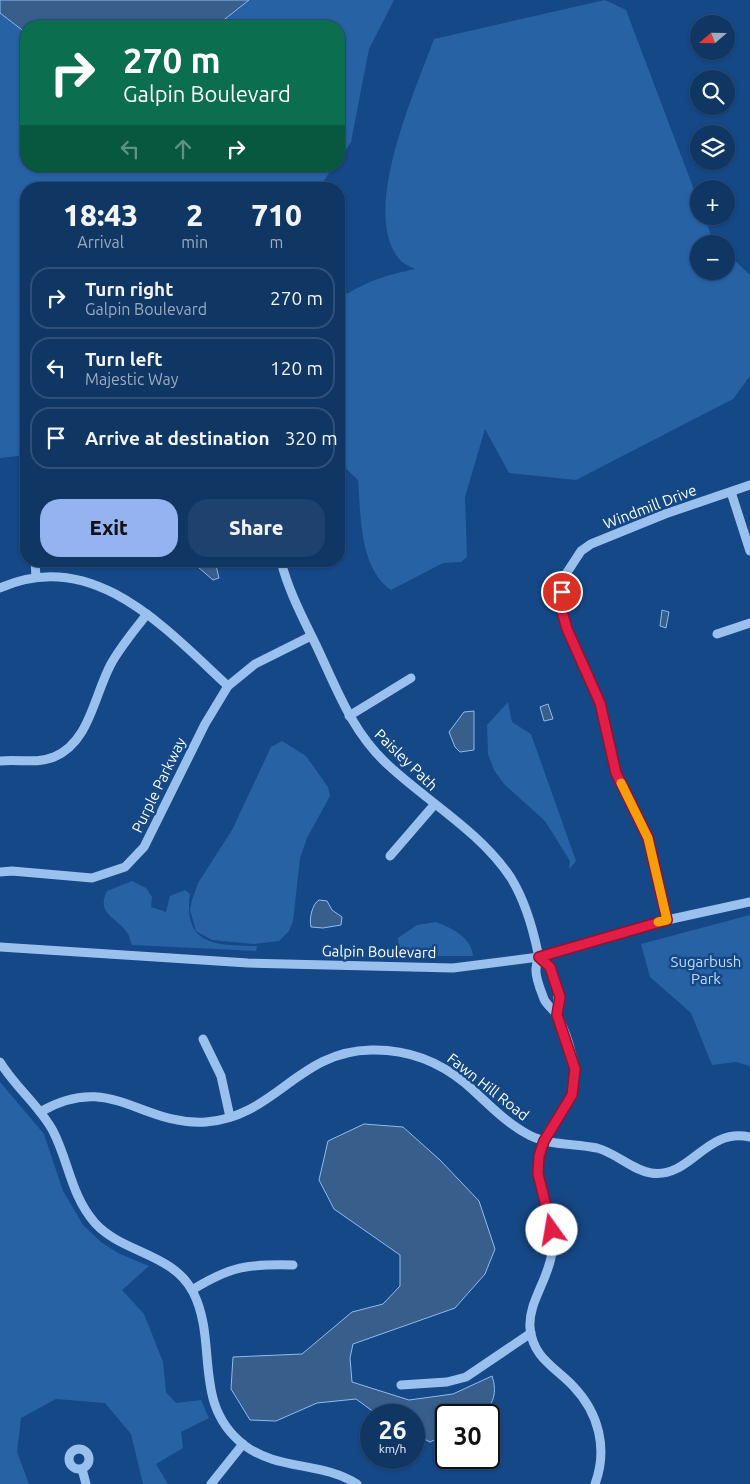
<!DOCTYPE html>
<meta charset="utf-8">
<style>
:root{--surface:#103664;--page:#1e416d;--text:#f1f3f6;--muted:#9cabbf;--line:#305078;--accent:#95b2f1}
body{margin:0;font-family:Ubuntu,sans-serif;background:var(--page);color:var(--text);height:100vh;display:flex;flex-direction:column;font-size:19px;white-space:nowrap}
*{box-sizing:border-box;margin:0}
p{font-size:16px;color:var(--muted)}
.icon{flex:none;width:28px;height:28px;fill:none;stroke:currentColor;stroke-width:2;stroke-linecap:round;stroke-linejoin:round}
.map{position:relative;flex:1;overflow:hidden}
.side{position:absolute;left:20px;top:182px;width:325px;height:385px;display:flex;flex-direction:column;background:var(--surface);border-radius:20px;box-shadow:0 1px 4px #0004,0 0 0 1px var(--line)}
.side>*{flex:none}
.top-card{position:absolute;left:20px;top:20px;width:325px;height:152px;border-radius:20px;box-shadow:0 1px 4px #0004,0 0 0 1px var(--line);background:#0b6e4f;color:#fff;overflow:hidden}
.needle{width:32px;rotate:250deg}
.tools{position:absolute;left:690px;top:15px;display:grid;gap:10px}
.tools a{display:grid;place-items:center;width:45px;height:45px;border-radius:50%;background:var(--surface);box-shadow:0 1px 4px #0004,0 0 0 1px var(--line);font-size:25px}
.speed{position:absolute;left:360px;top:1404px;display:flex;gap:10px;font-size:25px;font-weight:700;text-align:center}
.speed>*{display:grid;place-content:center;width:65px;height:65px;border-radius:50%;background:var(--surface);box-shadow:0 1px 4px #0004,0 0 0 1px var(--line);line-height:1}
.speed small{font-size:12px;font-weight:400}
.speed .limit{border:2px solid #111;border-radius:8px;background:#fff;color:#111}
.pin{position:absolute;display:grid;place-items:center;width:42px;height:42px;color:#fff;margin:-21px;border:2px solid #fff;border-radius:50%;box-shadow:0 1px 5px #0007}
.me{position:absolute;width:55px;margin:-28px;rotate:347deg;stroke-linejoin:round;filter:drop-shadow(0 0 4px #0008)}
.turn{display:flex;align-items:center;gap:18px;height:105px;padding:0 20px;font-size:22px}
.turn .icon{width:65px;height:65px;stroke-width:2.5}
.turn b{display:block;font-size:35px;line-height:42px}
.lanes{display:flex;align-items:center;height:48px;padding:0 20px;background:#0003;justify-content:center;gap:25px;direction:ltr}
.lanes .off{opacity:.35}
.eta{display:flex;justify-content:space-evenly;align-items:center;height:85px;text-align:center}
.eta b{font-size:30px;font-weight:800;line-height:35px}
.cta{display:flex;gap:10px;margin-top:auto;padding:10px 20px}
.cta a{flex:1;height:58px;border-radius:20px;background:var(--accent);color:#111;font-size:20px;font-weight:800;line-height:58px;text-align:center}
.cta a+a{background:var(--page);color:var(--text)}
ul{padding:0;list-style:none}
li{display:flex;align-items:center;gap:15px;height:62px;margin:0 10px 8px;padding:0 10px;border:2px solid var(--line);border-radius:20px}
li div{flex:1}
li b{display:block;font-size:19px}
li em{font-style:normal}
.map>svg:first-child{display:block}
.green{fill:#2762a5}
.water{fill:#385e8c;stroke:#8cbcf1}
.lines{fill:none;stroke-linecap:round;stroke-linejoin:round}
.minor{stroke:#9ac1ee;stroke-width:9}
.route-casing{stroke:#92132f;stroke-width:12}
.route{stroke:#e11d48;stroke-width:9}
.slow{stroke:#f59e0b;stroke-width:9}
.labels{text-anchor:middle;stroke-width:5;stroke-linejoin:round;paint-order:stroke}
.street-label{font-size:15px;fill:#fff;stroke:#154886}
.park-label{font-size:15px;fill:#bfdbfb;stroke:#154886}
</style>
<div class="map">
<svg width="750" height="1484" viewBox="0 0 750 1484">
<rect width="100%" height="100%" fill="#154886"/>
<g class="green">
<path d="M249 0H394L369 49 351 142 339 160V26H216Z"/>
<path d="M605 0 626 10 699 203V216H704L712 238 718 244H699V271H726V252L750 275V376L733 399 576 480 509 473 485 429 465 497 467 557 461 562 443 563 391 590C359 568 361 515 358 480L339 462V281L347 294C372 279 388 275 415 269 412 267 405 265 402 262 357 218 416 89 434 39Z"/>
<path d="M0 13 26 33V166H334L318 189H26V455L0 458Z"/>
<path d="M508 702 512 722 531 734 576 861 569 869 570 861 545 821 504 784 494 770 488 754 487 725Z"/>
<path d="M282 741 306 756 328 787 330 796 307 838 300 858 293 921 289 931 279 941 253 944 212 940 196 931 190 910 192 900 198 883 232 830 271 747Z"/>
<path d="M132 881 146 888 152 897 151 907 166 912 170 896 185 890 190 894C183 946 216 945 257 946L256 951 132 945C130 942 130 937 128 934 119 918 95 915 107 891Z"/>
<path d="M750 915V1066L736 1062 712 1065 691 1013 650 977 641 944Z"/>
<path d="M436 922C452 928 471 937 473 956H408L399 948 398 938 417 925Z"/>
<path d="M0 1082 44 1134 63 1191 83 1225 101 1242 118 1253 149 1266 122 1290 144 1314 163 1362 166 1392 176 1403 201 1400 209 1418 181 1432 183 1448 156 1464 168 1484H143L131 1434 105 1403 56 1399 21 1418 17 1452 29 1484H0Z"/>
</g>
<g class="water">
<path d="M0 0H249L216 26H26V33L0 13Z"/>
<path d="M191 561H215L219 578 213 580Z"/>
<path d="M662 610 669 612 666 628 660 626Z"/>
<path d="M548 704 553 719 544 721 540 707Z"/>
<path d="M474 711V750L460 752 455 747 449 732 464 712Z"/>
<path d="M319 900 327 901 332 910 342 917 341 925 323 928 311 927C309 919 312 904 319 900Z"/>
<path d="M364 1124 403 1127 440 1160 479 1201 495 1249 485 1274 455 1308 353 1344 350 1358 352 1382 409 1400 453 1394 492 1376C497 1390 495 1407 479 1414 471 1418 455 1415 446 1415V1435L430 1442 414 1434V1415H378L356 1399 317 1403 276 1421 250 1420 231 1389 233 1357 302 1354 352 1312 383 1304 400 1286V1255L334 1209 319 1180 328 1141Z"/>
</g>
<g class="lines">
<g class="minor">
<path d="M731 492 750 551"/>
<path d="M35 561 36 577"/>
<path d="M281 561C288 590 303 618 316 645 336 687 351 730 386 763 426 801 480 831 511 878 524 899 533 929 538 953 539 959 536 963 536 969 535 977 541 991 544 999 547 1006 554 1009 557 1016 564 1027 569 1043 572 1056 586 1106 544 1117 539 1158 535 1190 555 1219 552 1252 549 1279 528 1302 530 1328 533 1358 555 1367 573 1386 599 1413 608 1449 595 1484"/>
<path d="M0 588C93 546 166 629 228 686"/>
<path d="M717 634 750 623"/>
<path d="M349 716 411 678"/>
<path d="M0 761C18 759 37 764 54 757 90 742 94 695 111 664 121 646 134 631 147 614"/>
<path d="M390 856 434 805"/>
<path d="M0 872 12 871 92 878 125 867 144 847 205 724 228 686 255 664 311 636"/>
<path d="M667 920 648 838 616 773 600 703 567 629 561 608 564 577 581 551 591 544 665 514 750 485"/>
<path d="M0 947 248 963 453 968 539 957 667 920 750 902"/>
<path d="M539 957C557 973 560 992 557 1015"/>
<path d="M203 1039 221 1076 230 1117"/>
<path d="M0 1062C15 1087 39 1105 53 1131 69 1162 71 1196 95 1223 122 1253 173 1253 193 1292 219 1343 191 1404 244 1445 278 1471 321 1461 357 1484"/>
<path d="M40 1112C111 1071 140 1126 206 1122 275 1117 298 1051 371 1050 406 1049 438 1061 465 1083 486 1101 504 1122 529 1135 550 1146 574 1143 597 1148 616 1153 632 1170 651 1173 691 1179 705 1127 750 1137"/>
<path d="M192 1290C231 1266 247 1264 293 1265"/>
<path d="M401 1385 447 1382 466 1377 531 1333"/>
<circle cx="79" cy="1459" r="10"/>
<path d="M82 1469 86 1484"/>
<path d="M211 1484 243 1444"/>
</g>
</g>
<g class="lines">
<defs>
<path id="route" d="M552 1230 538 1174 539 1156 544 1141 572 1095 575 1069 557 1015 560 997 550 967 539 957 667 920 648 838 616 773 600 703 567 629 561 608 562 592"/>
</defs>
<use href="#route" class="route-casing"/>
<use href="#route" class="route"/>
<path class="slow" d="M621 783 648 838 667 920 658 922"/>
</g>
<g class="labels">
<g class="street-label">
<text transform="translate(650 507) rotate(-21)" y="5">Windmill Drive</text>
<text transform="translate(406 760) rotate(44)" y="5">Paisley Path</text>
<text transform="translate(159 785) rotate(-64)" y="5">Purple Parkway</text>
<text transform="translate(379 952) rotate(1)" y="5">Galpin Boulevard</text>
<text transform="translate(488 1087) rotate(38)" y="5">Fawn Hill Road</text>
</g>
<g class="park-label">
<text x="706" y="967">Sugarbush<tspan x="706" dy="17">Park</tspan></text>
</g>
</g>
</svg>
<div class="tools">
<a><svg class="needle" viewBox="-14 -14 28 28"><path d="M0-13l5 13h-10z" fill="#e53935"/><path d="M0 13l5-13h-10z" fill="#9cabbf"/></svg></a>
<a><svg class="icon" aria-label="search" viewBox="0 0 24 24"><circle cx="10" cy="10" r="6"/><path d="M15 15l6 6"/></svg></a>
<a><svg class="icon" aria-label="layers" viewBox="0 0 24 24"><path d="M12 4l9 5-9 5-9-5zM3 14l9 5 9-5"/></svg></a>
<a>+</a>
<a>−</a>
</div>
<div class="speed"><div>26<small>km/h</small></div><div class="limit">30</div></div>
<div class="pin" style="left:562px;top:592px;background:#d93025"><svg class="icon" aria-label="arrive" viewBox="0 0 24 24"><path d="M6 21V4h12l-3 4 3 4H6"/></svg></div>
<svg class="me" style="left:552px;top:1230px" viewBox="-20 -20 40 40"><circle r="19" fill="#fff"/><path d="M0-13L10 11 0 6-10 11z" fill="#e11d48"/></svg>
<div class="top-card">
<div class="turn"><svg class="icon" aria-label="right" viewBox="0 0 24 24"><path d="M7 20v-9h11M14 6l5 5-5 5"/></svg><div><b>270 m</b>Galpin Boulevard</div></div>
<div class="lanes"><svg class="icon off" aria-label="left" viewBox="0 0 24 24"><path d="M17 20v-9H6M10 6l-5 5 5 5"/></svg><svg class="icon off" aria-label="ahead" viewBox="0 0 24 24"><path d="M12 20V5M6 11l6-6 6 6"/></svg><svg class="icon" aria-label="right" viewBox="0 0 24 24"><path d="M7 20v-9h11M14 6l5 5-5 5"/></svg></div>
</div>
<section class="side">
<div class="eta">
<div><b>18:43</b><p>Arrival</p></div>
<div><b>2</b><p>min</p></div>
<div><b>710</b><p>m</p></div>
</div>
<ul>
<li><svg class="icon" aria-label="right" viewBox="0 0 24 24"><path d="M7 20v-9h11M14 6l5 5-5 5"/></svg><div><b>Turn right</b><p>Galpin Boulevard</p></div><em>270 m</em></li>
<li><svg class="icon" aria-label="left" viewBox="0 0 24 24"><path d="M17 20v-9H6M10 6l-5 5 5 5"/></svg><div><b>Turn left</b><p>Majestic Way</p></div><em>120 m</em></li>
<li><svg class="icon" aria-label="arrive" viewBox="0 0 24 24"><path d="M6 21V4h12l-3 4 3 4H6"/></svg><div><b>Arrive at destination</b></div><em>320 m</em></li>
</ul>
<div class="cta"><a>Exit</a><a>Share</a></div>
</section>
</div>
